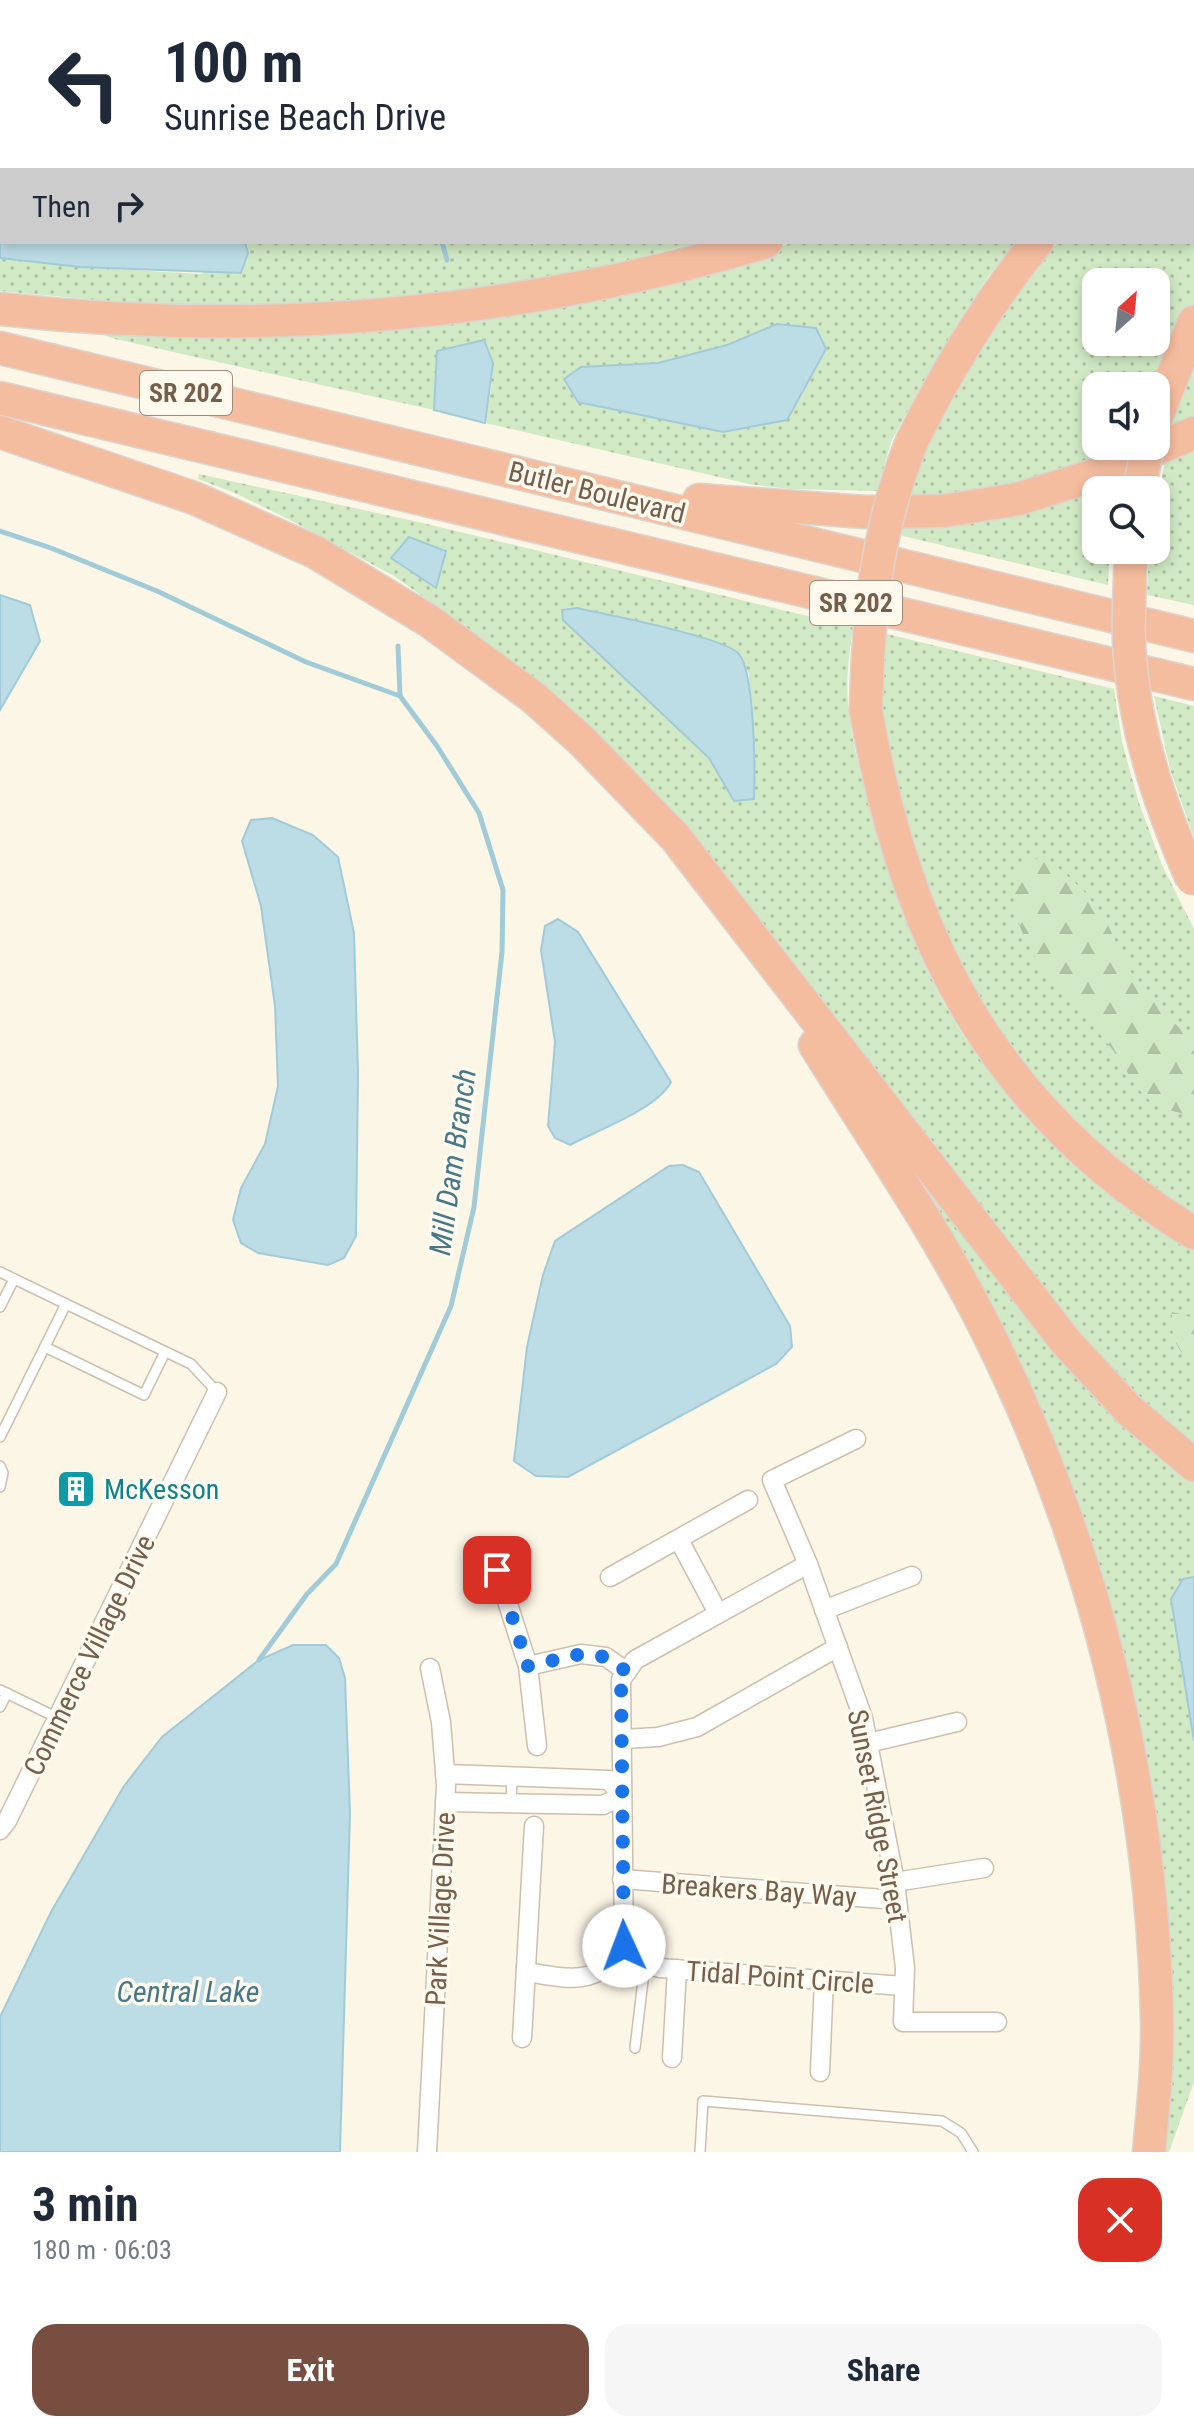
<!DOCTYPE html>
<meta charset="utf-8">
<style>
:root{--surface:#fff;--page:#f6f6f7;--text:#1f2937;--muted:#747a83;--accent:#784e41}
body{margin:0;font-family:"Roboto Condensed",sans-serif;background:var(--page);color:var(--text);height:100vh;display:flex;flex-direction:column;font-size:30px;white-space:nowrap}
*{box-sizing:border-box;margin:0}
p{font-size:26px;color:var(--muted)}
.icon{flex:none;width:44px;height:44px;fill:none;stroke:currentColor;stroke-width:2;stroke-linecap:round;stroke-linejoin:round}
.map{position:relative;height:2152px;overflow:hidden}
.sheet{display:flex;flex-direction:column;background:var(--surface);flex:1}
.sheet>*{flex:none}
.guide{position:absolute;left:0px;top:0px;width:1194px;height:244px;box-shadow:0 4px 12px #0003;background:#fff;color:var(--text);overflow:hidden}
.needle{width:52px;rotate:27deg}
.tools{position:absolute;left:1082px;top:268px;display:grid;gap:16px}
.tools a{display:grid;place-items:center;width:88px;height:88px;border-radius:16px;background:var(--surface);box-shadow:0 4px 12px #0003;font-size:40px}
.pin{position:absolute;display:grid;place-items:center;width:68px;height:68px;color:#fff;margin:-34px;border-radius:16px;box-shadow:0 4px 12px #0006}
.me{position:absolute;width:88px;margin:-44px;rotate:358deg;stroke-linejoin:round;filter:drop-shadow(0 0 6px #0008)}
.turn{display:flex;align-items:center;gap:28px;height:168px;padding:0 32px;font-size:36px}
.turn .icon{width:104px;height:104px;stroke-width:2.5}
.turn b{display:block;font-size:56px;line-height:68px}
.then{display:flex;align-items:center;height:76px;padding:0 32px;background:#0003;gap:16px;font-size:30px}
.round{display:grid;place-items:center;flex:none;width:84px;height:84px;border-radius:24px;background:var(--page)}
.head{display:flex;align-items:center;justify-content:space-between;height:136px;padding:0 32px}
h1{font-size:48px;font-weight:700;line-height:60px}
.cta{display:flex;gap:16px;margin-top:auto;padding:16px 32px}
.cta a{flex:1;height:92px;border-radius:24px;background:var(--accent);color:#fff;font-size:32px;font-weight:700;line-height:92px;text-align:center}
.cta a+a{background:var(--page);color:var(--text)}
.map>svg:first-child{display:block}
.grass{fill:url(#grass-dots);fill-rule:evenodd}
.forest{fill:url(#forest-firs)}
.water{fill:#bcdce6;stroke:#a2cbd8;stroke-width:2}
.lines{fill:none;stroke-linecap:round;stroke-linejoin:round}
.stream{stroke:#a2cbd8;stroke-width:5}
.service-casing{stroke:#cebead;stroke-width:12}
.minor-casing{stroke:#cebead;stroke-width:21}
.tertiary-casing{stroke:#cebead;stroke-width:25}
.motorway-casing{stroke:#dbd5d0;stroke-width:35}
.service{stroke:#fff;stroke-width:9}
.minor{stroke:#fff;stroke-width:18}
.tertiary{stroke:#fff;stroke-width:22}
.motorway{stroke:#f5bd9f;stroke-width:32}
.motorway-bridge-casing{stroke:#dbd5d0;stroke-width:35;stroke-linecap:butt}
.motorway-bridge{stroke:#f5bd9f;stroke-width:32}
.route{stroke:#1a73e8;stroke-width:14;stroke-dasharray:0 25.2}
.labels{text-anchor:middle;stroke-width:7;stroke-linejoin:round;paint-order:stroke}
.shield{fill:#fff9ee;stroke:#9f8c7c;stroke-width:2}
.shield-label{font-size:26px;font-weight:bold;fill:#765e4b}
.street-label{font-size:28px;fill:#765e4b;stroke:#fff9ee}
.culture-label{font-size:28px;fill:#0d838f;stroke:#fff9ee;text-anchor:start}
.water-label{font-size:30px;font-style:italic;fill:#457989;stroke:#fff9ee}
</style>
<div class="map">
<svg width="1194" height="2152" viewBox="0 0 1194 2152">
<defs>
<pattern id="grass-dots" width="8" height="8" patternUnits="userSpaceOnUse" patternTransform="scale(2)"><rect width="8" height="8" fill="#d1eac5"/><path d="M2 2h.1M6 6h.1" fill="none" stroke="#aec1a2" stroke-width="1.8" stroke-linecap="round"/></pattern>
<pattern id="forest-firs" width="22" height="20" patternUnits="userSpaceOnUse" patternTransform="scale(2)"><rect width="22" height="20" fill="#d1eac5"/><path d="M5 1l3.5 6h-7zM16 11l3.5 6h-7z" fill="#aec1a2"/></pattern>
</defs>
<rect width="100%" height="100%" fill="#fcf6e7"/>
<g class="grass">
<path d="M1194 119V419L1156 439V386H1096V446H1143L1068 475 908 500 921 455 939 416 1026 277 1058 242H1192ZM1096 282H1156V342H1096Z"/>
<path d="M245 242H531L534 245 542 242H701L547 280 382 299 298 304 159 306 0 291V258L80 267 201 274 248 247Z"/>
<path d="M794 242H1017L990 274 959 321 907 412 891 442 877 491 789 489 749 484 485 423 492 384 437 392 434 410 115 339 72 324 219 325 768 251ZM777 324 806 388 787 420 723 432 581 368 658 363 727 345Z"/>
<path d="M1194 441V605L1147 595 1149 550H1156V505L1166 456Z"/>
<path d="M199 474 423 523 853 627C849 654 845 684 849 711 852 744 861 775 870 806 892 887 920 971 967 1041 994 1081 1026 1119 1061 1152 1100 1189 1149 1217 1194 1248V1446L1160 1420 1073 1328 517 671 429 601 394 576 290 520 235 493 198 479ZM562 610 738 653 749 674 754 798 734 801 709 758 564 620Z"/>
<path d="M1121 480 1118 490H1096V550H1110L1108 585 899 535 902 520Z"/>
<path d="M883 633 1114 689 1122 742 1139 803 1162 865 1194 929V1214L1120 1162 1048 1097 980 1003 931 905 899 800 880 692Z"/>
<path d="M1154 696 1194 706V838L1170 769Z"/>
<path d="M904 1162C940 1207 975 1251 1011 1296 1066 1365 1119 1431 1194 1481V1577L1183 1579 1171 1599 1194 1741V2082L1169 2152H1158L1120 1674Z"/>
</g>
<g class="forest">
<path d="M1024 855 1055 865 1084 891 1106 921 1129 970 1186 1036 1194 1051V1116C1177 1112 1162 1110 1148 1099 1134 1087 1124 1064 1112 1049 1079 1006 1030 969 1016 914 1011 893 1015 873 1024 855Z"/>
<path d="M1172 1312 1194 1318V1367C1177 1349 1170 1338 1172 1312Z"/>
</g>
<g class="water">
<path d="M0 225 2 242H245L248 253 241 273 80 267 0 258Z"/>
<path d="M777 324 816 328 826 349 787 420 723 432 578 402 564 379 581 367 658 363 727 345Z"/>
<path d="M484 340 493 363 485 423 434 410 437 351Z"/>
<path d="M409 537 446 551 436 588 391 558Z"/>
<path d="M0 595 30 605 40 641 0 710Z"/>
<path d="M577 608C607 615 720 636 738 653 755 669 755 772 754 799L734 801 709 758 563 620 562 610Z"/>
<path d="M272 818 313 835 338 857 354 933 358 1073 356 1236 344 1258 328 1265 258 1253 241 1243 233 1220 241 1188 265 1144 278 1086 275 1006 261 906 242 841 251 820Z"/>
<path d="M558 919 578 932 671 1082C657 1109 598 1130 570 1145L555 1138 548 1126 555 1042 541 950 545 926Z"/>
<path d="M683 1165 699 1172 790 1326 792 1347 776 1364 568 1477 536 1476 514 1461 527 1347 543 1275 555 1241 669 1166Z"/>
<path d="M1194 1577V1741L1171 1599 1183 1579Z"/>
<path d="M293 1645H326L339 1658 345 1678 350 1813 340 2152H0V2017L51 1912 124 1786 162 1737 259 1660Z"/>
</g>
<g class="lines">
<g class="stream">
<path d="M376 2 377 0"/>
<path d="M442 242 447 260"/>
<path d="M0 531 51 548 157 591 306 662 400 696"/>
<path d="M259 1660 307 1594 336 1564 451 1306 474 1207 502 952 503 890 479 813 437 746 400 696 398 646"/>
</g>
<defs>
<g id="service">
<path d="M0 1272 66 1304"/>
<path d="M0 1307 14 1279"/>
<path d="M45 1347 144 1395 165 1352"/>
<path d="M0 1437 66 1304 191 1364 217 1392"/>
<path d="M0 1466 3 1473 0 1487"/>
<path d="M0 1690 58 1718"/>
<path d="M0 1707 7 1693"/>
<path d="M511 1803 512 1778"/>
<path d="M635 2048 645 1964"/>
<path d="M700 2152 703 2101 942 2121 961 2133 973 2152"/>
</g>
<g id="minor">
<path d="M856 1439 772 1480 808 1564 863 1718 895 1882 905 1968 903 2022H997"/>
<path d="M679 1540 718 1613"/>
<path d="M808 1564 635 1660 621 1680 624 1946C632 1959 645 1964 660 1968L903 1986"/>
<path d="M497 1570 528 1666 537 1746"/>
<path d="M610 1577 748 1500"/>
<path d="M824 1610 912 1576"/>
<path d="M528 1666 581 1654 606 1657 627 1672"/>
<path d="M622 1739 658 1737 697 1727 838 1647"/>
<path d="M868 1743 957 1722"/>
<path d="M445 1774 609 1780 622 1796"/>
<path d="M445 1802 603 1805 622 1796"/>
<path d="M0 1830 7 1821 217 1392"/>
<path d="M622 1879 897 1900"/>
<path d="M895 1882 984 1868"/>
<path d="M526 1972C575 1980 587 1984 628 1954"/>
<path d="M522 2038 534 1826"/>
<path d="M672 2058 677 1969"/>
<path d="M820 2072 824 1979"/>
<path d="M427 2152 446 1785 441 1722 430 1668"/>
</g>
<g id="tertiary">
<path d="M49 2 50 0"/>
<path d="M0 55 2 53"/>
</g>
<g id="motorway">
<path d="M1192 56 1194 55"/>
<path d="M1192 104 1194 102"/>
<path d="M0 309C257 338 518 316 766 242"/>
<path d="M0 348 1194 636"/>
<path d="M0 398 1194 684"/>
<path d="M1156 418 1194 322"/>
<path d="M0 432 194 498 315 552 429 621 534 698 582 741 675 837 1066 1342 1129 1410 1194 1465"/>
<path d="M912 441C947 370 987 304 1037 242"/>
<path d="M699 500 865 512 943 511 1018 499 1095 475 1194 433"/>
<path d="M866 711C905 937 992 1111 1194 1233"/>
<path d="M815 1045C872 1137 935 1228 984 1325 1092 1539 1152 1779 1157 2019 1158 2063 1153 2108 1149 2152"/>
</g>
</defs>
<use href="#service" class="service-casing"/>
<use href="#minor" class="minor-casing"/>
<use href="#tertiary" class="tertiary-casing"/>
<use href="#motorway" class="motorway-casing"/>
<use href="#service" class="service"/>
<use href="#minor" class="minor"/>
<use href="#tertiary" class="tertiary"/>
<use href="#motorway" class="motorway"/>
<defs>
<g id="motorway-bridge">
<path d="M1139 490 1148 446"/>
<path d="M1131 550C1130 581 1128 612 1129 642 1133 726 1159 803 1192 879"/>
<path d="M866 711C868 613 876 532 912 441"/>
</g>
</defs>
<use href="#motorway-bridge" class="motorway-bridge-casing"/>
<use href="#motorway-bridge" class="motorway-bridge"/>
</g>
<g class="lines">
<path class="route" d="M497 1570 528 1666 581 1654 606 1657 627 1672 621 1680 624 1946"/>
</g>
<defs>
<symbol id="building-square" viewBox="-11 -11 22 22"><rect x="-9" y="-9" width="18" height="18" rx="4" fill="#0f9aa8" stroke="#fff9ee"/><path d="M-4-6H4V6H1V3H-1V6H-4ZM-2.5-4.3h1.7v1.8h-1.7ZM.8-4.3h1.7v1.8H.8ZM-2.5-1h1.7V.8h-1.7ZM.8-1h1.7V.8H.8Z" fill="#fff"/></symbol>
</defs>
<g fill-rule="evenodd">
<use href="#building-square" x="54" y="1467" width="44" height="44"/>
</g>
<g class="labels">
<g class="shield">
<rect x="140" y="371" width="92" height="44" rx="6"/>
<rect x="810" y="581" width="92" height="44" rx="6"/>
</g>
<g class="shield-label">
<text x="186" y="402">SR 202</text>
<text x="856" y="612">SR 202</text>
</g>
<g class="street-label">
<text transform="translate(597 492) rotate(14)" y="10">Butler Boulevard</text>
<text transform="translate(89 1655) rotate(-64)" y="10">Commerce Village Drive</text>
<text transform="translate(878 1816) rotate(79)" y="10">Sunset Ridge Street</text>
<text transform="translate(759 1890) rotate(4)" y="10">Breakers Bay Way</text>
<text transform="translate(440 1909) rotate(-87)" y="10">Park Village Drive</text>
<text transform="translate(780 1977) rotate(4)" y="10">Tidal Point Circle</text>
</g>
<g class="culture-label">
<text x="104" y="1499">McKesson</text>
</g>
<g class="water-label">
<text transform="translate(453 1162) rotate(-82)" y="10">Mill Dam Branch</text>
<text x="188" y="2002">Central Lake</text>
</g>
</g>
</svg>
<div class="tools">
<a><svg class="needle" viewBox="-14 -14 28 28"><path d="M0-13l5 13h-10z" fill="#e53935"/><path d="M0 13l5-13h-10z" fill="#747a83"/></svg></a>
<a><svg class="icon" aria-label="sound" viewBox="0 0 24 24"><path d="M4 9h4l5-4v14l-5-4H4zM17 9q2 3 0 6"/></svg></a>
<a><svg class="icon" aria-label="search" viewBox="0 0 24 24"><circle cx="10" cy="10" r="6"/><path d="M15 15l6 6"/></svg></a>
</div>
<div class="pin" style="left:497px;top:1570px;background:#d93025"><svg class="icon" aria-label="arrive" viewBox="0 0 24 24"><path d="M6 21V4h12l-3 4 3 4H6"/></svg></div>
<svg class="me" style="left:624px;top:1946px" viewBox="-20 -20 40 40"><circle r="19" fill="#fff"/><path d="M0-13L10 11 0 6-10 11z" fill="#1a73e8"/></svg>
<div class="guide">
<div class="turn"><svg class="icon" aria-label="left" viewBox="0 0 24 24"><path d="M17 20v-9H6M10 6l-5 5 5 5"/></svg><div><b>100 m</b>Sunrise Beach Drive</div></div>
<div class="then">Then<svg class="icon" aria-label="right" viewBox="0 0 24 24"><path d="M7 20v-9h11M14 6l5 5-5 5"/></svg></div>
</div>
</div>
<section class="sheet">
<div class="head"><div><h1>3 min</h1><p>180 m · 06:03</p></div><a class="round" style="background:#d93025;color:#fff"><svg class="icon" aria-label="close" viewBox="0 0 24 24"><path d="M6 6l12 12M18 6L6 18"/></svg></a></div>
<div class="cta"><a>Exit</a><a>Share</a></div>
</section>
